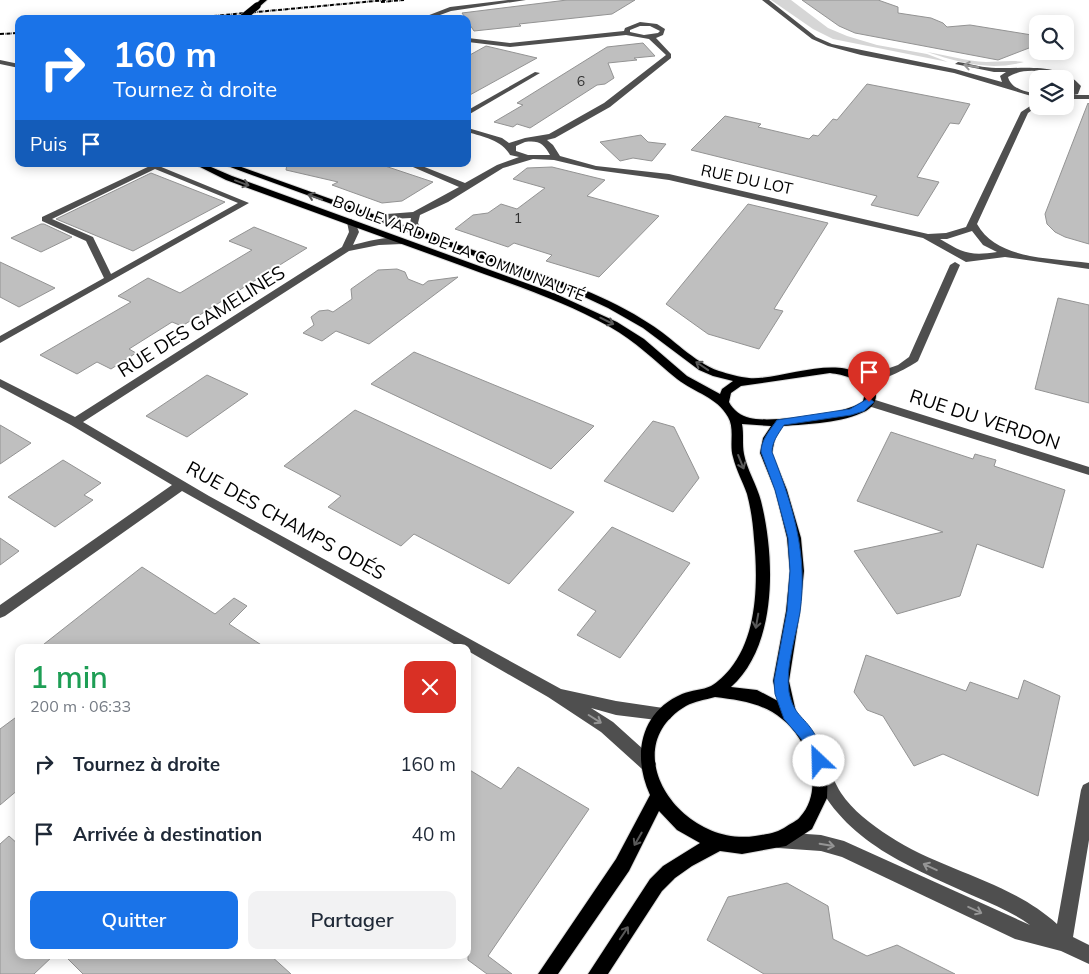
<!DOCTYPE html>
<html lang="fr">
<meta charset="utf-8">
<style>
:root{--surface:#fff;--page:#f2f2f3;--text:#1f2937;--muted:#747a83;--accent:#1a73e8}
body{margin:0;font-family:Mulish,sans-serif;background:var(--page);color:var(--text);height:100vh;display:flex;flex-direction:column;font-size:19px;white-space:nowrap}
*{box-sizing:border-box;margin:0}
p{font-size:16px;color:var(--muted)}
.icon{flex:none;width:28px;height:28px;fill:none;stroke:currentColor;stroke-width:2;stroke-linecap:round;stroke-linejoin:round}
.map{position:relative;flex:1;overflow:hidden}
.drawer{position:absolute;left:15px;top:644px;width:456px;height:315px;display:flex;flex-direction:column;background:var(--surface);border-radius:10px;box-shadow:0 2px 12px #0003}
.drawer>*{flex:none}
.hud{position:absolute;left:15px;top:15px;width:456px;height:152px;border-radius:10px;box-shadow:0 2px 12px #0003;background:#1a73e8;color:#fff;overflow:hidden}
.controls{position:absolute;left:1029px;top:15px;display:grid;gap:10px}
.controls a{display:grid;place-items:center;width:45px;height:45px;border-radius:10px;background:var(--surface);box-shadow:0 2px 12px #0003;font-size:25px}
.pin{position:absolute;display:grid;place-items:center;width:42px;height:42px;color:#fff;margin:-51px -21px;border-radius:50% 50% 50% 0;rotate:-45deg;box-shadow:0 0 5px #0007}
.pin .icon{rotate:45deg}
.me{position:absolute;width:55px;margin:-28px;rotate:336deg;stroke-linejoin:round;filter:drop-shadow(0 0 4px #0008)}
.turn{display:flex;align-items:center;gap:18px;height:105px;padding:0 15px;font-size:22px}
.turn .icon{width:65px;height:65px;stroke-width:2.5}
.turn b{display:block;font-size:35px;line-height:42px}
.then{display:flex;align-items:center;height:48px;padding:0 15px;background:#0003;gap:10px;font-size:19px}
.round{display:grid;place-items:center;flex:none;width:52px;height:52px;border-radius:10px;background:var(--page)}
.head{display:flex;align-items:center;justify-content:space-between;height:85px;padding:0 15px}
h1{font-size:30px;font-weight:600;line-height:38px;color:#1e9e55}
.cta{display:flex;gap:10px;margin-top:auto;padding:10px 15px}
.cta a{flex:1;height:58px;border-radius:10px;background:var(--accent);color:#fff;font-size:20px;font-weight:600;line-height:58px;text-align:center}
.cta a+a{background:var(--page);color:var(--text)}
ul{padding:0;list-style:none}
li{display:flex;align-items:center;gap:15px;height:70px;padding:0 15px}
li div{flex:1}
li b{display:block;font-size:19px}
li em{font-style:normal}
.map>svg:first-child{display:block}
.green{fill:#d6d6d6}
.building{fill:#bfbfbf;stroke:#939393}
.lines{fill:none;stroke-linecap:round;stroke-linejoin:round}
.major-casing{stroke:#dbdbdb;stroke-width:2}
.minor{fill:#4f4f4f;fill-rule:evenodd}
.major{fill:#000;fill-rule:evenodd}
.rail{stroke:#000;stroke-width:2;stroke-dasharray:4 1 0.5 1;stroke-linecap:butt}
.major-bridge-casing{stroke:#dbdbdb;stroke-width:8;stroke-linecap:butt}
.major-bridge{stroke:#000;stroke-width:7}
.oneway{stroke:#959595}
.oneway2{stroke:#595959}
.route{fill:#1a73e8;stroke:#114b97}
.labels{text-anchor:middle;stroke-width:4;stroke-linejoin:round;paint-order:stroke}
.far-number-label{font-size:14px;fill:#303030}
.far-street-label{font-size:16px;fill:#000;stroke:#fff}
.street-label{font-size:19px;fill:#000;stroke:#fff}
</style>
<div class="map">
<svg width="1089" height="974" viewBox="0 0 1089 974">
<rect width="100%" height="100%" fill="#fff"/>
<g class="green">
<path d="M771 0H791L828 28 847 36 877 45 927 54 948 62 833 39 813 29Z"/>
<path d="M927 52C946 55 966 61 986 62 999 62 1012 60 1024 62 989 71 961 63 927 52Z"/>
</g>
<g class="building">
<path d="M567 0H635L612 14 519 24 521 26 474 31 462 13Z"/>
<path d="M802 0H878L898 7V13L931 18 943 23 947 27 970 25 1038 36V41L1029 48 998 60 855 33 839 26Z"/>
<path d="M643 43 655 56 634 58 637 60 608 63 614 78 605 84 597 85 530 128 517 124 513 127 494 122 523 105 517 103 607 47Z"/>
<path d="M486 46 537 58 468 96V56Z"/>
<path d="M867 84 970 104 959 124 950 123 917 177 939 182 918 216 871 205 877 196 691 150 725 116 761 124 758 127 809 139 813 135 818 136 833 119 837 120Z"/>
<path d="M1088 103 1089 104V244L1065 237 1055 232 1047 224 1045 214Z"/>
<path d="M641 135 648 142 666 144 652 161 633 158 620 161 600 142Z"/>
<path d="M287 164H379L433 182 402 201 382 203 332 185 338 182 286 170Z"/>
<path d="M552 167 605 180 587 196 659 216 599 277 546 261 552 255 514 243 508 247 455 229 473 215 488 213 501 204 517 209 545 188 513 179 527 168Z"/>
<path d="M151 173 225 202 133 251 56 219Z"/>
<path d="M748 204 828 223 774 309 783 311 759 349 708 334 666 304Z"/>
<path d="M41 224H44L72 237 41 252 11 238Z"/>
<path d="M254 227 307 248 182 326 172 322 129 349 136 353 111 369 97 362 77 374 40 355 131 302 118 296 148 278 180 293 252 250 229 241Z"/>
<path d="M0 262 55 288 19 307 0 297Z"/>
<path d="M397 269 405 272 408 279 423 285 428 281 458 277 369 344 336 331 322 341 303 333 314 325 311 317 319 311 328 310 333 312 352 299 351 289 378 270Z"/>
<path d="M1058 298 1089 305V403L1035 389Z"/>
<path d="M414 352 594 426 551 469 371 384Z"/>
<path d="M207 375 248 394 187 437 146 416Z"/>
<path d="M355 410 463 460 574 512 509 584 414 534 401 546 328 507 341 496 284 466Z"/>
<path d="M653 421 674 427 699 478 673 512 604 481Z"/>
<path d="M0 425 31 443 0 464Z"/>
<path d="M891 432 973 459 975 454 996 460 994 466 1065 490 1043 568 977 544 960 596 897 614 854 551 943 532 857 501Z"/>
<path d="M63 460 101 483 84 495 93 500 55 527 8 497Z"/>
<path d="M612 527 690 563 620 658 577 635 596 611 558 590Z"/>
<path d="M0 538 19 551 0 565Z"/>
<path d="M142 567 215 614 234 598 247 606 229 624 266 648H39Z"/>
<path d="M866 655 966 691 970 682 1018 699 1024 680 1060 696 1038 796 943 754 914 766 883 716 867 710 854 692Z"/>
<path d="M19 715V789L0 805V729Z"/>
<path d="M518 767 589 809 488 956 512 974H487L468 960V769L501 789Z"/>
<path d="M9 836 19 845V955H54L34 974H0V844Z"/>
<path d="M787 883 828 906 833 939 867 956 897 945 955 974H764L707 940 728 897Z"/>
<path d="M64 955H270L291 974H83Z"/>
</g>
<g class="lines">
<defs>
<g id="major">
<path d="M260 0H267L259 7H255V5Z"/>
<path d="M194 164H204L232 176 556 294 617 322 644 339 687 376 720 394 722 389 733 381 713 376 699 370 643 328 608 308 576 293 222 164H233L582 289C606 299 629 310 650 324 673 338 693 362 719 371 728 374 740 377 749 378 783 381 852 346 874 389 879 397 874 406 866 411 842 423 809 424 783 426L775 438 772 453 787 490 801 538 804 571 800 611 789 681 796 712 815 735 828 769 827 798 812 829 786 846 742 854 720 851 692 866 675 878 662 891 608 974H588L650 879 663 866 700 843 677 830 659 811 629 871 558 974H538L616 859 650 795C632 756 640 712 682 694 691 690 703 690 711 686 717 683 726 674 730 669 758 635 758 580 754 539 753 524 751 509 747 494 743 482 736 470 733 457 729 444 735 429 728 417 717 397 695 393 677 379 655 361 635 341 610 327 562 300 508 283 457 264 380 236 303 208 226 180ZM830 373C844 375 859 378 865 393L863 401C850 414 769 423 750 418 741 416 733 410 729 402L731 393 741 386ZM742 424 771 426 763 438 760 453 775 490 787 538 790 571 786 611 773 681 778 701 757 690 731 687C778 645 775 557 761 501 757 485 747 470 744 454 742 444 744 434 742 424ZM715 697C739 700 763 703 782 719 809 740 825 790 800 817 797 821 791 823 787 826 777 833 768 834 755 836 681 847 613 749 686 706 695 701 705 700 715 697Z"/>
</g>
</defs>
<use href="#major" class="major-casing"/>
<g class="minor">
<path d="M508 0H526L451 11 429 19H419L450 7Z"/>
<path d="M762 0H769L816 37 832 44 955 69 1002 82 1000 76 1006 72H994L955 64 958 62C971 64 984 68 996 68 1024 69 1060 62 1081 86L1078 94 1074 95H1089V99H1065V93L1072 91 1073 86C1059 72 1027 65 1008 77 1011 89 1026 92 1038 94V98L954 73 861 55 828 46 812 39Z"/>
<path d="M640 22 657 24 665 29 663 35 656 38 671 54V58L610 107 555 138 547 140 553 145 560 156 596 166 669 174 928 234 946 233 966 227 1021 112 1038 101V106L1028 113 977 224C997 260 1051 258 1089 263V269L1005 257 966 262 923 238 669 180 596 170 554 160 533 159 503 168 448 202 420 215 418 223 425 234 423 236H417L410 223 411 218 371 220 370 218 374 215 413 212 459 187 406 164H417L465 183 497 165 519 157 510 155C502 140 483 137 468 132V128L502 138 509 143 525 138 549 134 604 103 666 55 649 39 626 35 510 47 468 42V38L510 43 624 31 625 28ZM650 26 660 31 658 33 644 35 630 32V30L640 26ZM525 142C539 140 544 144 550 155H528L516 151V146ZM972 231 983 245 997 252C970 256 963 253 940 239H947Z"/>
<path d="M0 60 19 64V68L0 64Z"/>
<path d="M535 72 540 73 468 115V110Z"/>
<path d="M154 164 249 203 0 343V336L104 278 86 241 42 221V217ZM155 169 238 203 111 274 93 237 52 219Z"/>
<path d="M351 219 355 222 359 232 353 245C365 242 396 233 407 241L402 244 379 245 349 251 83 422 209 496 561 689 616 701 670 709 673 714 670 719 665 721 616 715 591 708 613 722 654 759 656 764 654 769 648 771 642 769 601 732 548 697 468 651V648H461L182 491 5 616 0 618V605L172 485 71 425 0 387V379L75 417 342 247 349 232 347 222Z"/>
<path d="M955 262 960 265 918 361C907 369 871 387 858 383L856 381 858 379 898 365 909 357 950 265Z"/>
<path d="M869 398 1089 467V475L865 405 863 402 865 399Z"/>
<path d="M821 767C831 770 835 784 841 793 852 810 872 825 889 836 942 871 1010 881 1057 924L1081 790 1083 785 1089 782V840L1073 937 1089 945V964L1061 951 1015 939 842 857 821 851 778 848 772 846 769 840 772 834 778 832 821 835 844 841 1030 925C1014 913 994 905 976 897 911 867 844 843 813 774L815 769Z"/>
</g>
<use href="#major" class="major"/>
<g class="rail">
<path d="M381 2 404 0"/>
<path d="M181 19 386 0"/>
<path d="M0 34 19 33"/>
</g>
<defs>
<path id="major-bridge" d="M241 19 257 6"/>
</defs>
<use href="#major-bridge" class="major-bridge-casing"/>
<use href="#major-bridge" class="major-bridge"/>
</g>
<defs><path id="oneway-shaft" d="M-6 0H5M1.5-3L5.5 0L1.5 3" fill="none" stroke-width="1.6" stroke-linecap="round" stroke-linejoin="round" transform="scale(1.25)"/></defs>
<g class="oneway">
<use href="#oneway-shaft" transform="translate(971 66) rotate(-171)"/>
<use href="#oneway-shaft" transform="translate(595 719) rotate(32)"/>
<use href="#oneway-shaft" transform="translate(827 845) rotate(10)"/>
<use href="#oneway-shaft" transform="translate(930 867) rotate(-155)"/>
<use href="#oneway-shaft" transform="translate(975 910) rotate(25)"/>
</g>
<g class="oneway2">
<use href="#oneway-shaft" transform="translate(242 183) rotate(20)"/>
<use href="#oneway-shaft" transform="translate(315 197) rotate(-160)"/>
<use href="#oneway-shaft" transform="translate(607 321) rotate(26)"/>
<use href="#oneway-shaft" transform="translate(702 366) rotate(-146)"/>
<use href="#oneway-shaft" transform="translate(741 462) rotate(68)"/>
<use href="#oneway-shaft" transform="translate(757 621) rotate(100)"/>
<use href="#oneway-shaft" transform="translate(638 839) rotate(120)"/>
<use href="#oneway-shaft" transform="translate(624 933) rotate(-56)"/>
</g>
<path class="route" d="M869 398 874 402 864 411 851 415 784 425C778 434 772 442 772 452 793 506 808 554 800 612 796 636 785 668 789 692 794 716 803 715 814 733 819 742 822 752 827 761L824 766 819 768 814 766 803 741 784 719 775 694 774 681 787 611 790 571 788 538 775 490 761 452C761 440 770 430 777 420L850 409Z"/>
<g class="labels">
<g class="far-number-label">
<text x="581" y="86">6</text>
<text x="518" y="223">1</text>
</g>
<g class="far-street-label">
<text transform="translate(747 179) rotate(12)" y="6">RUE DU LOT</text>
<text transform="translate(459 248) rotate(21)" y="6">BOULEVARD DE LA COMMUNAUTÉ</text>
</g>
<g class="street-label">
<text transform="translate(201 321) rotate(-32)" y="7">RUE DES GAMELINES</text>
<text transform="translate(985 419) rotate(18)" y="7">RUE DU VERDON</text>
<text transform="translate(286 520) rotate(29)" y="7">RUE DES CHAMPS ODÉS</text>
</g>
</g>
</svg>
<div class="controls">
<a><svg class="icon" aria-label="search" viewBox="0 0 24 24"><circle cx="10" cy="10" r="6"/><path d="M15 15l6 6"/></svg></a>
<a><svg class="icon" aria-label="layers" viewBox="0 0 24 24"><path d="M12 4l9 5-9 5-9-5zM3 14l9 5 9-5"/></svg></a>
</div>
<div class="pin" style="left:869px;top:402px;background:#d93025"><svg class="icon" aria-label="arrive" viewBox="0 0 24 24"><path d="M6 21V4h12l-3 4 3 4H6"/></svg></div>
<svg class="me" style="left:819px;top:761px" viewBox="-20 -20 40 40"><circle r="19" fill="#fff"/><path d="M0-13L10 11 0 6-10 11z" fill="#1a73e8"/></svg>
<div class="hud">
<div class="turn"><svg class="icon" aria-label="right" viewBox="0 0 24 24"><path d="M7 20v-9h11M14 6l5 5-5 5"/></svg><div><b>160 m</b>Tournez à droite</div></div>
<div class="then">Puis<svg class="icon" aria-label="arrive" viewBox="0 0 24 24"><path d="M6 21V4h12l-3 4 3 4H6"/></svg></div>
</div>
<section class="drawer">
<div class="head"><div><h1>1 min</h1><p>200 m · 06:33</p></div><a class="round" style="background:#d93025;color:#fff"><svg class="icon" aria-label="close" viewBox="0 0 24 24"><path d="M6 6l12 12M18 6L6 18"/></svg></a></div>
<ul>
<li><svg class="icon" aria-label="right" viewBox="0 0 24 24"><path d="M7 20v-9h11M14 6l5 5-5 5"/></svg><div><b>Tournez à droite</b></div><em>160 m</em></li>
<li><svg class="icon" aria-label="arrive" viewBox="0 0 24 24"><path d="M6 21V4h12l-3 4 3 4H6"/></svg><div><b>Arrivée à destination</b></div><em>40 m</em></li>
</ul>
<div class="cta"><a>Quitter</a><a>Partager</a></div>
</section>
</div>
